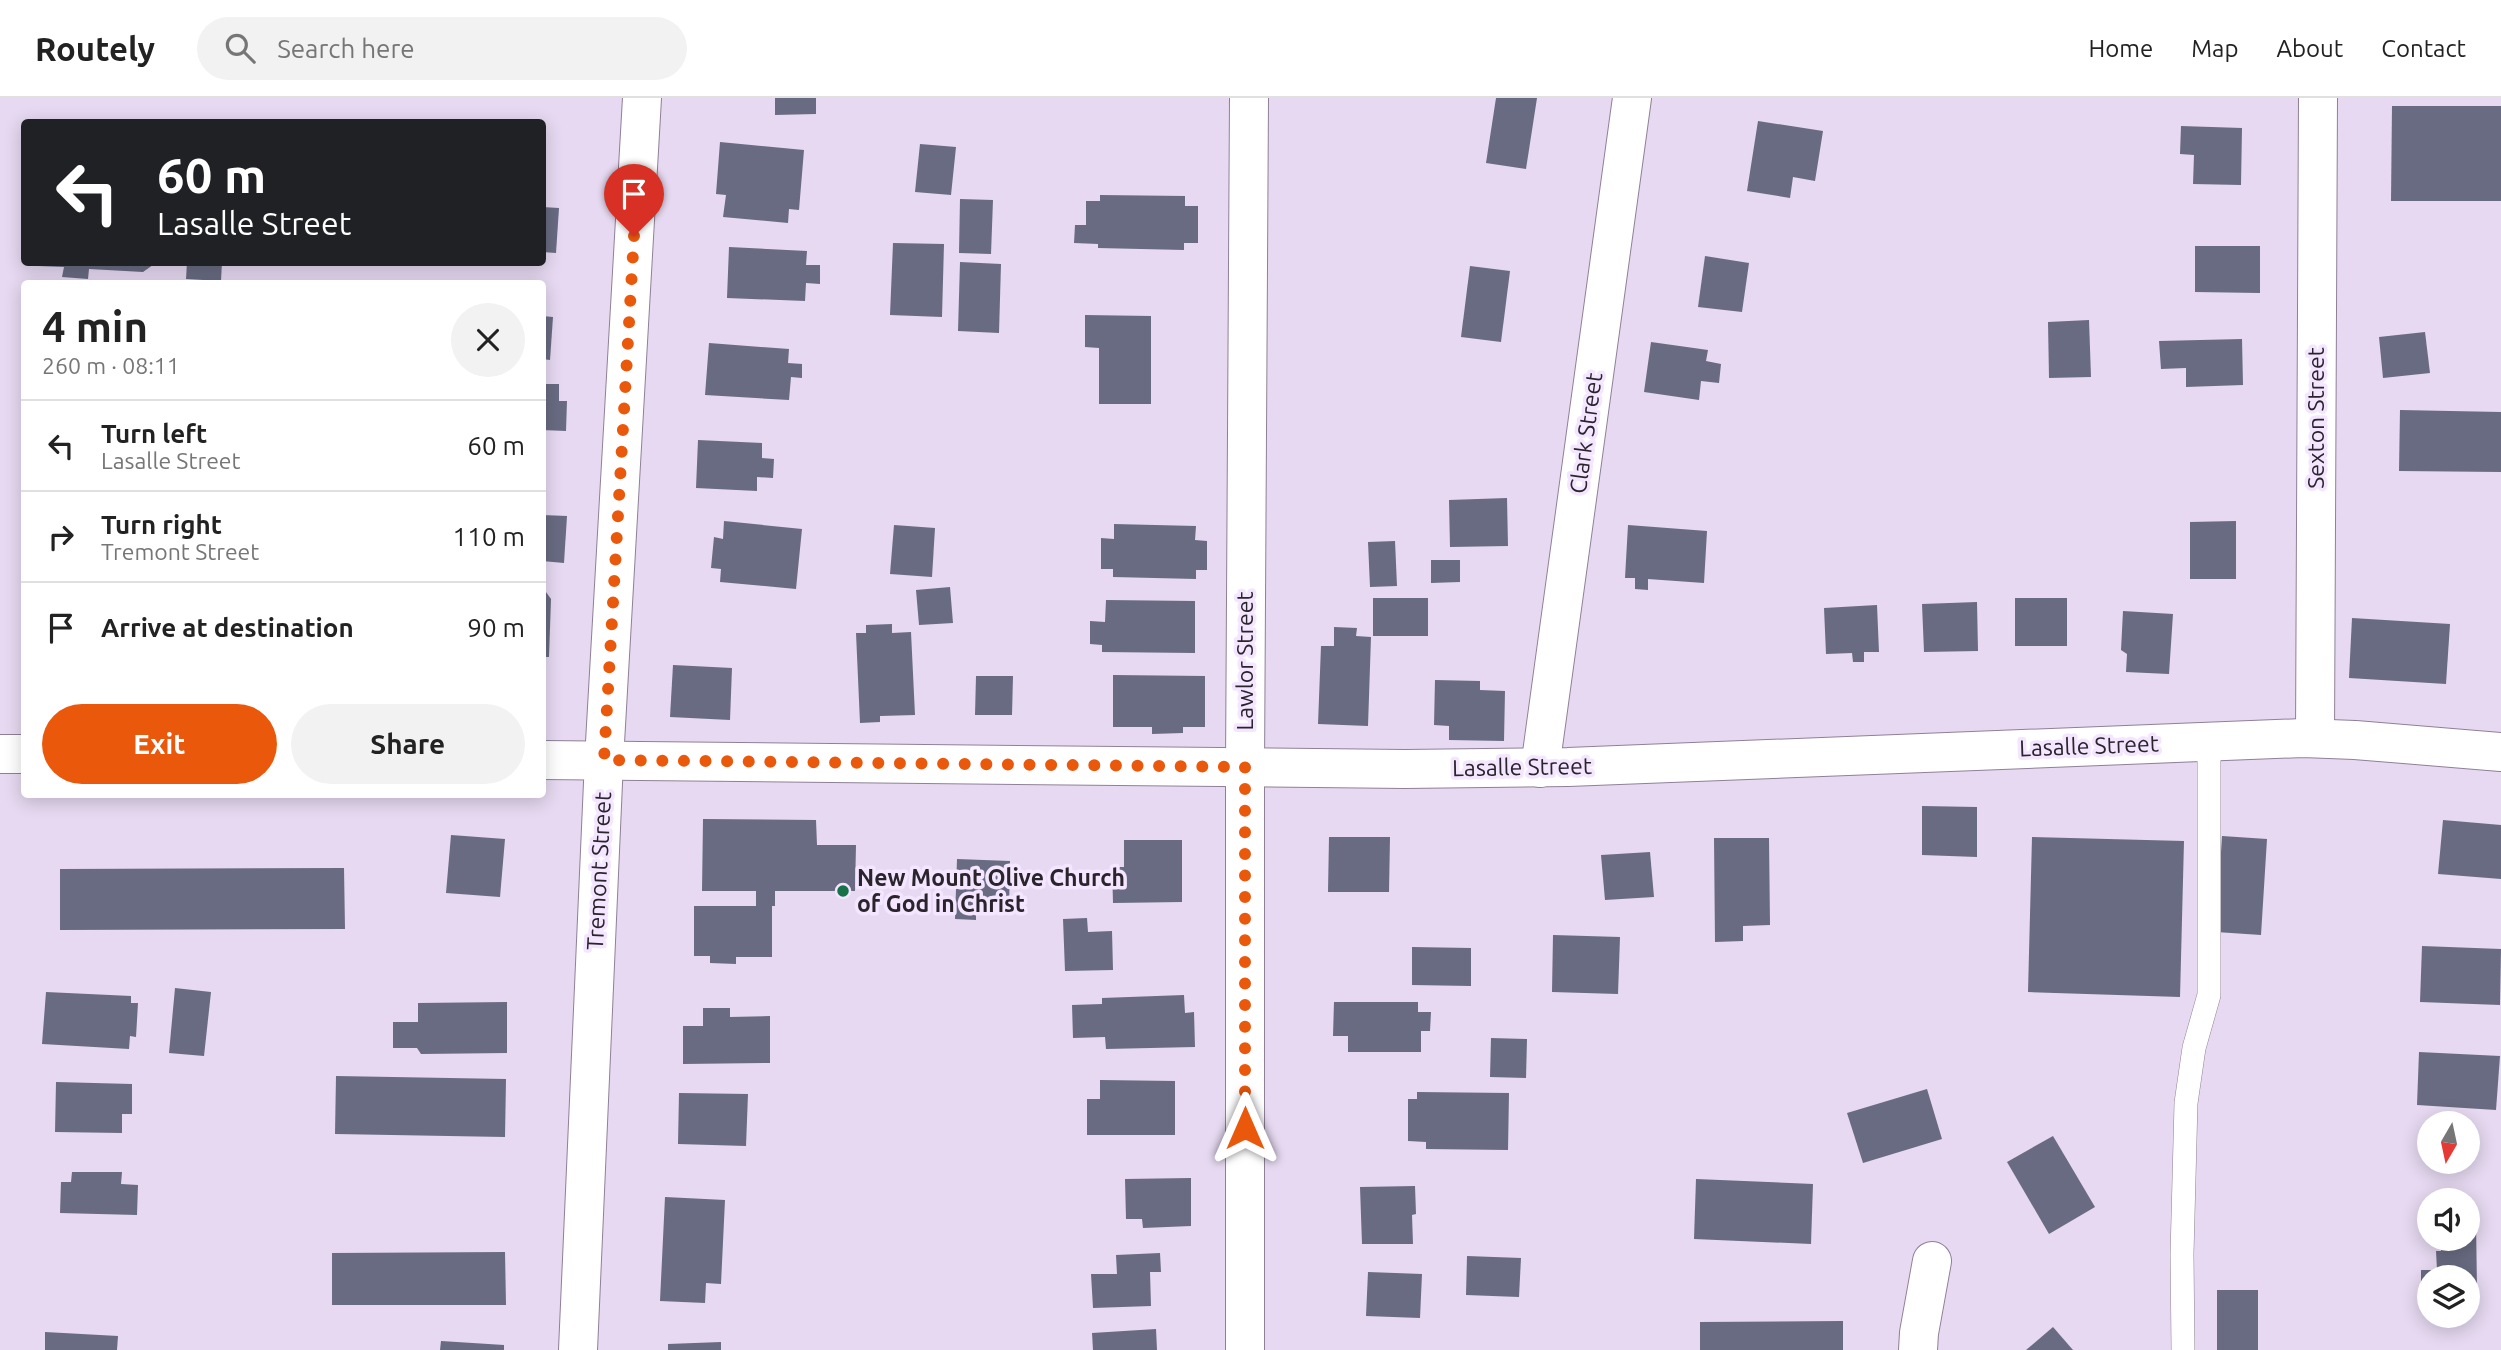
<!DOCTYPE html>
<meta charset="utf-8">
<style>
:root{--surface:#fff;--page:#f2f2f2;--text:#222;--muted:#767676;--line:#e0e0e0;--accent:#ea580c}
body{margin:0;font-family:Ubuntu,sans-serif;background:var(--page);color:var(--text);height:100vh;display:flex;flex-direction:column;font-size:26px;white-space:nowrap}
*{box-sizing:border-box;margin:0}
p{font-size:23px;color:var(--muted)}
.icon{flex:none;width:38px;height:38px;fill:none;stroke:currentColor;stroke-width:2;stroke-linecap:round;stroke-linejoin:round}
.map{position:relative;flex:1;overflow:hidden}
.panel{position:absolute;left:21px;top:182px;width:525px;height:518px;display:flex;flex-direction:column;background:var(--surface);border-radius:7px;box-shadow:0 4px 18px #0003}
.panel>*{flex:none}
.guide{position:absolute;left:21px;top:21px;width:525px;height:147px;border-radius:7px;box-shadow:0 4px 18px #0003;background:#202124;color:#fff;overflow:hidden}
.needle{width:46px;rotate:189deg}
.tools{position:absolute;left:2417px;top:1013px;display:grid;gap:14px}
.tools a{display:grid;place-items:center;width:63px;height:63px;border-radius:50%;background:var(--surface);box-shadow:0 4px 18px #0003;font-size:35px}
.pin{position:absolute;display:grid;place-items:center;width:60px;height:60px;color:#fff;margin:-72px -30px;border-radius:50% 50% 50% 0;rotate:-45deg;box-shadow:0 0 7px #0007}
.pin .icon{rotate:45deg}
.me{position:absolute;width:77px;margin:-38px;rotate:0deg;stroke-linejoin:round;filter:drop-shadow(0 0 5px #0008)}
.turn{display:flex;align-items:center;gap:24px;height:147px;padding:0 21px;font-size:32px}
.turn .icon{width:91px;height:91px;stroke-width:2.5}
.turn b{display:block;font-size:49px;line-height:60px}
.round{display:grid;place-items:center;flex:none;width:74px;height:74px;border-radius:37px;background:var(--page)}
.summary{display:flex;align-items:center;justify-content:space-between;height:119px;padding:0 21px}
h1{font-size:42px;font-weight:700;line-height:52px}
.button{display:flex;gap:14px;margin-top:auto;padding:14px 21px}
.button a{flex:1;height:80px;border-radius:42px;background:var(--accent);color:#fff;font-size:28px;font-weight:700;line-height:80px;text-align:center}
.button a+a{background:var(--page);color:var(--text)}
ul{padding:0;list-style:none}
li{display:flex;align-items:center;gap:21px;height:91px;padding:0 21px;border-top:2px solid var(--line)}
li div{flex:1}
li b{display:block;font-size:26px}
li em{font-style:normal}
header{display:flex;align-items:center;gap:42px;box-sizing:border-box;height:98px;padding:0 35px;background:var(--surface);border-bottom:2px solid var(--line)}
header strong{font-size:33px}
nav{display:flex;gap:38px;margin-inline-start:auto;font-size:24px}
.search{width:490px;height:63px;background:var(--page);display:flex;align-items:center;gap:18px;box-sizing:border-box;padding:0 24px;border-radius:38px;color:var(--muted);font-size:26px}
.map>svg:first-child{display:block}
.building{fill:#696b82}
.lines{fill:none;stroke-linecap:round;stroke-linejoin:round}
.lane-casing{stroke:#8e8197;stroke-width:24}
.street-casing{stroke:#8e8197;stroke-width:40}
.lane{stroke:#fff;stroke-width:23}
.street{stroke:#fff;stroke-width:38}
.route{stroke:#ea580c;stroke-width:12;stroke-dasharray:0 21.6}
.poi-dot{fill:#167247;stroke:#f4e6ff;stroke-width:2.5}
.labels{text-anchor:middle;stroke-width:7;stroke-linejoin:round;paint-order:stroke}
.street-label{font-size:23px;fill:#2a242d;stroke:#f4e6ff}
.poi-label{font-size:23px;font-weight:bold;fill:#2a242d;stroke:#f4e6ff;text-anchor:start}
</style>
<header>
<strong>Routely</strong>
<div class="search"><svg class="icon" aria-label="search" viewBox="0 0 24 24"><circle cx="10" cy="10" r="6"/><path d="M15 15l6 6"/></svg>Search here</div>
<nav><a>Home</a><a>Map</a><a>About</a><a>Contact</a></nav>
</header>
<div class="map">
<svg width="2501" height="1252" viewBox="0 0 2501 1252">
<rect width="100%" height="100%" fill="#e6d9f1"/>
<g class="building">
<path d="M775 0H816V16L775 17Z"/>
<path d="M1496 0H1537L1526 71 1486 65Z"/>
<path d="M2392 8H2501V103H2391Z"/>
<path d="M1758 23 1823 33 1815 83 1793 79 1790 100 1747 93Z"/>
<path d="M2181 28 2242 30 2241 87 2193 86 2194 57 2180 56Z"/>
<path d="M720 44 804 52 799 112 789 111 788 125 723 119 726 97 716 96Z"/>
<path d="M920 46 956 49 951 97 915 94Z"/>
<path d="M1100 97 1185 98V108H1198V145H1184V152L1098 150V146L1074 145 1075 127H1086V103H1100Z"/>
<path d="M960 101 993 102 991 156 959 155Z"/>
<path d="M542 109 559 110 556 155 542 154Z"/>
<path d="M893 145 944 146 942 219 890 217Z"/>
<path d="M2195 148H2260V195L2195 194Z"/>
<path d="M729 149 807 153 806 167H820V186L806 185 805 203 727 200Z"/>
<path d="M1705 158 1749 165 1742 214 1698 209Z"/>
<path d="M38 164H157L143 174 89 171 88 181 62 179 64 169 38 168Z"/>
<path d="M187 164H222L221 183 186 181Z"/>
<path d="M960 164 1001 166 999 235 958 233Z"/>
<path d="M1470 168 1510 173 1501 244 1461 239Z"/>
<path d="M1085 217 1151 218V306H1099V250L1085 249Z"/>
<path d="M542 218 553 219 550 262 542 261Z"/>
<path d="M2089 222 2091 279 2049 280 2048 224Z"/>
<path d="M2425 234 2430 275 2383 280 2379 239Z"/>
<path d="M2242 241 2243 287 2186 289V270L2161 271 2159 243Z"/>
<path d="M1651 244 1708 252 1706 263 1721 266 1719 285 1701 283 1699 302 1644 294Z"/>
<path d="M709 245 789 251 788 265 802 266V280L791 279 789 302 705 297Z"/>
<path d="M542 286H559V303H567L566 333 542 332Z"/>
<path d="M2400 312 2501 314V374L2399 373Z"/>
<path d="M698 342 762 345V360L774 361 773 380 757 379V393L696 390Z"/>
<path d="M1507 400 1508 448 1450 449 1449 402Z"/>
<path d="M542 417 567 418 564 465 542 463Z"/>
<path d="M724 423 802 431 796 491 720 484 721 471 711 470 714 439 723 441Z"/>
<path d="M2236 423V481H2190V424Z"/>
<path d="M1114 426 1196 428 1195 442 1207 443V472H1196V481L1113 479V471H1101V440L1114 441Z"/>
<path d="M894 427 935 430 932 479 890 476Z"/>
<path d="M1628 427 1707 433 1704 485 1648 481V492L1635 491V480H1625Z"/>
<path d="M1395 443 1397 488 1370 489 1368 444Z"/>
<path d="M1431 462H1460V484L1431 485Z"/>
<path d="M950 489 953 525 919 527 916 492Z"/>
<path d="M542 494H546L551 501 549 559H542Z"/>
<rect x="1373" y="500" width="55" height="38"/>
<rect x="2015" y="500" width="52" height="48"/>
<path d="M1106 502 1195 503V555L1102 554V547L1090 546V523L1105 524Z"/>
<path d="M1977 504 1978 553 1924 554 1922 506Z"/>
<path d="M1877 507 1879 554H1864V564H1853L1852 555 1826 556 1824 510Z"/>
<path d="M2123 513 2173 516 2169 576 2126 574 2127 556 2121 552Z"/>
<path d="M2352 520 2450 526 2446 586 2349 580Z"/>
<path d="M892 526V535L911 534 915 617 880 618V624L860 625 856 535H866V527Z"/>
<path d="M1334 529 1357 530 1356 538 1371 539 1368 628 1318 626 1321 548H1334Z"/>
<path d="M673 567 732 570 730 622 670 619Z"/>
<path d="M1113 577 1205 578V629H1183V635L1152 636V629H1113Z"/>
<path d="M976 578H1013L1012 617H975Z"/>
<path d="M1435 582 1480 583V592L1505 593 1504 643 1449 642V628L1434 627Z"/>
<path d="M1922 708 1977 709V759L1922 757Z"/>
<path d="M703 721 816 722 817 747H856L855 793H775V808H772V859H736V866L710 865V858H694V808H756V793H702Z"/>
<path d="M2443 722 2501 727V781L2438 776Z"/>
<path d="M451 737 505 741 500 799 446 795Z"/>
<path d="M2222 738 2267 741 2261 837 2216 834Z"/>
<path d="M1329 739H1390L1389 794H1328Z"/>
<path d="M2032 739 2184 743 2180 899 2028 894Z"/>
<path d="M1714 740H1769L1770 827 1743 828V843L1715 844Z"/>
<path d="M1124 742H1182V804L1113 805 1112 769H1124Z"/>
<path d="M1650 754 1654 799 1605 802 1601 757Z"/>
<path d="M957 761 1010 763 1009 812 976 811V822L955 821Z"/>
<path d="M344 770 345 831 60 832V771Z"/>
<path d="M1087 820 1088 834 1112 833 1113 872 1065 873 1063 821Z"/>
<path d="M1553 837 1620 839 1618 896 1552 894Z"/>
<path d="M2422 848 2501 851 2500 907 2420 904Z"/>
<path d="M1412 849 1471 850V888L1412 887Z"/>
<path d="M175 890 211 894 204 958 169 955Z"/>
<path d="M46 894 131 898V905H138L136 939 130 938 129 951 42 946Z"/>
<path d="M1184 897 1185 915 1194 914 1195 949 1106 951 1105 939 1073 940 1072 907 1102 906V900Z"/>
<path d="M507 904V955L421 956 417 950H393V924H418V905Z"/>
<path d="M1334 904H1418V914H1431L1430 933H1421V954H1348V938H1333Z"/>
<path d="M703 910H730V919L770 918V965L683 966V928H703Z"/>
<path d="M1491 940 1527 941 1526 980 1490 979Z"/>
<path d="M2419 954 2500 958 2496 1012 2417 1007Z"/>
<path d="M336 978 506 981 505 1039 335 1036Z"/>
<path d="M1100 982 1175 983V1037H1087V1001H1100Z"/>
<path d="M56 984 132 986V1016H122V1035L55 1034Z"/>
<path d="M1927 991 1942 1041 1863 1065 1847 1015Z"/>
<path d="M1417 994 1509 995 1508 1052 1426 1051V1044L1408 1043V1001H1417Z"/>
<path d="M679 995 748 996 746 1048 678 1046Z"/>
<path d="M2053 1038 2095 1109 2049 1136 2007 1064Z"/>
<path d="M72 1074H122L121 1086 138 1087 137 1117 60 1115 61 1084H71Z"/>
<path d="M1191 1080V1128L1143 1130 1142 1121H1126L1125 1081Z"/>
<path d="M1696 1081 1813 1086 1811 1146 1694 1141Z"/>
<path d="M1415 1088 1416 1116 1412 1117 1413 1146H1362L1360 1089Z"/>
<path d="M665 1099 725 1102 721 1186 706 1185 705 1205 660 1203Z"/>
<path d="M2468 1123H2476L2477 1191H2468V1180H2429V1191H2421V1172H2437L2436 1153H2441V1141H2468Z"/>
<path d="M505 1154 506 1207H332V1155Z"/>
<path d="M1160 1155 1161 1174H1150L1151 1208 1093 1210 1091 1176H1117L1116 1157Z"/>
<path d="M1467 1158 1521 1160 1519 1199 1466 1197Z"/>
<path d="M1368 1174 1422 1176 1420 1220 1366 1218Z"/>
<rect x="2217" y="1192" width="41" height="60"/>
<path d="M1843 1223V1252H1700V1224Z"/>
<path d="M2053 1229 2073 1252H2026Z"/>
<path d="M1156 1231 1157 1252H1093L1092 1235Z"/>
<path d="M45 1234 118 1238 117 1252H45Z"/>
<path d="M441 1243 504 1247V1252H440Z"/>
<path d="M721 1244V1252H668V1246Z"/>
</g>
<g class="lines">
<defs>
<path id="lane" d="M2183 1252 2182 1156 2186 1005 2194 950 2209 897V643"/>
<g id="street">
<path d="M2315 640 2318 0"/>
<path d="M0 656H24"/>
<path d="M542 662 1405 671 1568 669 2303 640 2355 642 2501 654"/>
<path d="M1540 670 1632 0"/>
<path d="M578 1252 604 662 642 0"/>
<path d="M1245 1252V669L1249 0"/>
<path d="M1918 1252 1919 1235 1932 1163"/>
</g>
</defs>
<use href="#lane" class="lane-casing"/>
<use href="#street" class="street-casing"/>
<use href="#lane" class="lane"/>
<use href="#street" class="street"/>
</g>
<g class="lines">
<path class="route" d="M634 138 604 662 1245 669V1030"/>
</g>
<circle class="poi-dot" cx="843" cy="793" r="7"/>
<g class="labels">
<g class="street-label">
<text transform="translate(2316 320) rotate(-90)" y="8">Sexton Street</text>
<text transform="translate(1586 335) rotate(-82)" y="8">Clark Street</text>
<text transform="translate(1245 563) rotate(-90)" y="8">Lawlor Street</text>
<text transform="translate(2089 648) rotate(-2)" y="8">Lasalle Street</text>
<text transform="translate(1522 669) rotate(-1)" y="8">Lasalle Street</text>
<text transform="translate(599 773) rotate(-87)" y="8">Tremont Street</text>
</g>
<g class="poi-label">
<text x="857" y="788">New Mount Olive Church<tspan x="857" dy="26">of God in Christ</tspan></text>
</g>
</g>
</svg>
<div class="tools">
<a><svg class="needle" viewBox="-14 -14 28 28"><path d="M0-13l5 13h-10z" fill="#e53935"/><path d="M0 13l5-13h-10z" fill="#767676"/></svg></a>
<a><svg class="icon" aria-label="sound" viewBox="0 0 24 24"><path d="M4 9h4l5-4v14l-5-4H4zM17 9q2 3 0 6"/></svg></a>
<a><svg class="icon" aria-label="layers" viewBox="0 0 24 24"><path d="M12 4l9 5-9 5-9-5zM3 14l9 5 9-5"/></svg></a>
</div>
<div class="pin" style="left:634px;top:138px;background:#d93025"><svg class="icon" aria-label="arrive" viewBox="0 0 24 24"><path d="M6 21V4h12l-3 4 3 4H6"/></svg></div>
<svg class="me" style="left:1245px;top:1030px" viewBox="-20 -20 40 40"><path d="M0-17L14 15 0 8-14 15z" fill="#ea580c" stroke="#fff" stroke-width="4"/></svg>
<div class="guide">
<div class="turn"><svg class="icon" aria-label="left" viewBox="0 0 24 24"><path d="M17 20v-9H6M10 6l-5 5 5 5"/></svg><div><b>60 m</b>Lasalle Street</div></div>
</div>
<section class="panel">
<div class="summary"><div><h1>4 min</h1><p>260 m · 08:11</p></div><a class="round"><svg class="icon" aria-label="close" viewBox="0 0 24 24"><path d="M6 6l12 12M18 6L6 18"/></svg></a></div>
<ul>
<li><svg class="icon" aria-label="left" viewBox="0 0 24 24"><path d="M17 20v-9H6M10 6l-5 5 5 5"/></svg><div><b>Turn left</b><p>Lasalle Street</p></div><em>60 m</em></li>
<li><svg class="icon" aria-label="right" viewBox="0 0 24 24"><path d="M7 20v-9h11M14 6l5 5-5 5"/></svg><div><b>Turn right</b><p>Tremont Street</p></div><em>110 m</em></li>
<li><svg class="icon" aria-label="arrive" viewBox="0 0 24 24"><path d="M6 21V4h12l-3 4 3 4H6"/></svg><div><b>Arrive at destination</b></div><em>90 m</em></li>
</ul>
<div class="button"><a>Exit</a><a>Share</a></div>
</section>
</div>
